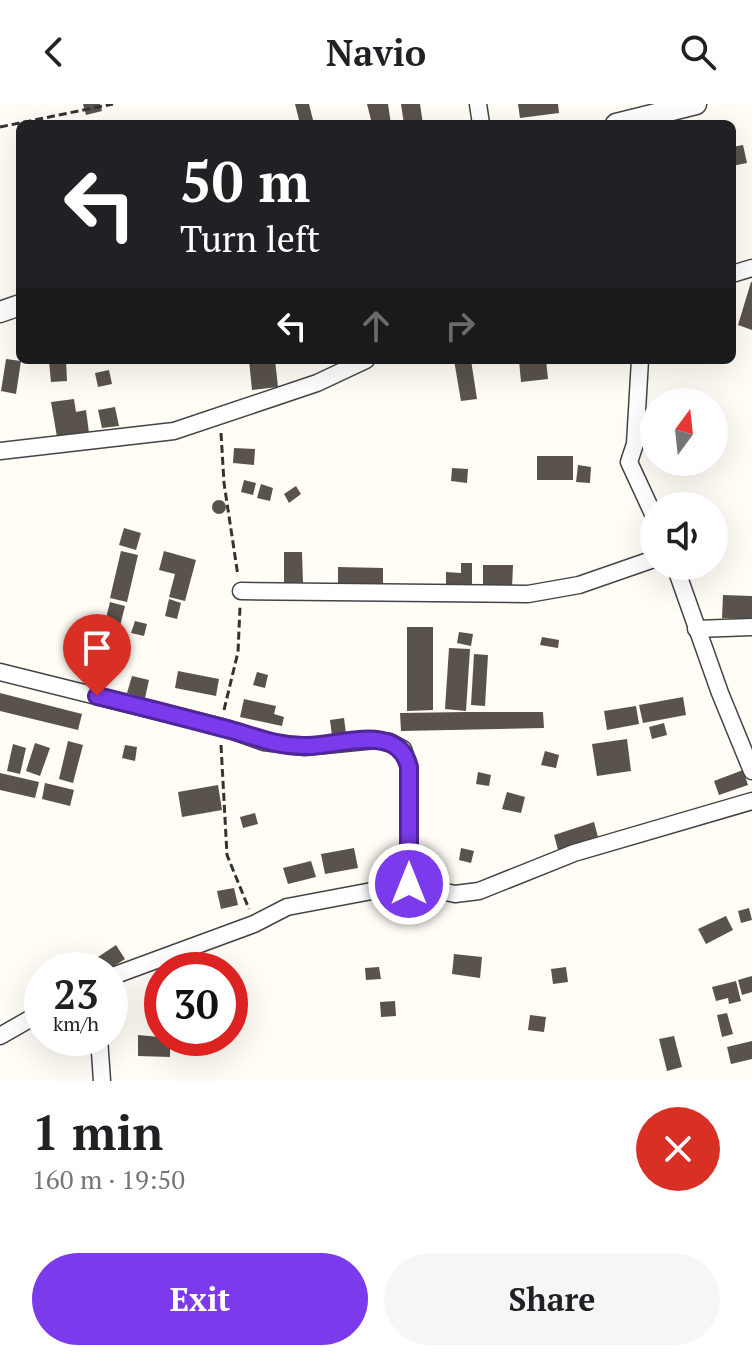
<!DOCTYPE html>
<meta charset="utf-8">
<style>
:root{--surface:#fff;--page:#f6f6f6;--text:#202124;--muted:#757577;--accent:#7c3aed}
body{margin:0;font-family:"PT Serif",serif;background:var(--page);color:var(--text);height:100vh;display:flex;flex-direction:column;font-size:30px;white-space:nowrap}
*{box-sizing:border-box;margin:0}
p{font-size:26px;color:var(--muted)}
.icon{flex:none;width:44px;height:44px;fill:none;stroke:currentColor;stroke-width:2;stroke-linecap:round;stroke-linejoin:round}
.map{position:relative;height:977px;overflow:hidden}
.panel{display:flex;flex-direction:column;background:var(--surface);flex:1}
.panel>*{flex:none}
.hud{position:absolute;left:16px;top:16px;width:720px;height:244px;border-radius:12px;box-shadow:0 8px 32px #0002;background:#202124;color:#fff;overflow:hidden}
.needle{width:52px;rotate:15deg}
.controls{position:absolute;left:640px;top:284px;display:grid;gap:16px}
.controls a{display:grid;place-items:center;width:88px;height:88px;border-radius:50%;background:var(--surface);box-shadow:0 8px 32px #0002;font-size:40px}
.speed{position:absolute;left:24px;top:848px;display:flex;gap:16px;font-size:40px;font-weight:700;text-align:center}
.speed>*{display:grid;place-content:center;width:104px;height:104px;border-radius:50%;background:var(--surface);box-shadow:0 8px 32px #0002;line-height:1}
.speed small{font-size:20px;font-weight:400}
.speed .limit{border:12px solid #d22;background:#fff;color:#111}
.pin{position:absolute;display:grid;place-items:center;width:68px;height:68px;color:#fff;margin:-82px -34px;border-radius:50% 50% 50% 0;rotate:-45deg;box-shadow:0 0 8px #0007}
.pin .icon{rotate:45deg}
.me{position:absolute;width:88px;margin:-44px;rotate:0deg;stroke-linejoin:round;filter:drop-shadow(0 0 6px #0008)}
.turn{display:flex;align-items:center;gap:28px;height:168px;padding:0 32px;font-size:36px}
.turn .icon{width:104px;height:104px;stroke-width:2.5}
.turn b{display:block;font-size:56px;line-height:68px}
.lanes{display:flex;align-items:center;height:76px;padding:0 32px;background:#0003;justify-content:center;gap:40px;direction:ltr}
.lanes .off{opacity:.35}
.round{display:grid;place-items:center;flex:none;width:84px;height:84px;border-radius:42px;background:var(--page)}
.headline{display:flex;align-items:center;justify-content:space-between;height:136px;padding:0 32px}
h1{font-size:48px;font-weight:600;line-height:60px}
.action{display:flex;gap:16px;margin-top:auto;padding:16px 32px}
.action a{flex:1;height:92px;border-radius:48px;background:var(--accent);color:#fff;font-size:32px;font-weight:600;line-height:92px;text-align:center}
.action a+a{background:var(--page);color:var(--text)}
header{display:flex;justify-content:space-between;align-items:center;height:104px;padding:0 32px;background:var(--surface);font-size:36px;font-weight:600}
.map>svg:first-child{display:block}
.building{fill:#5a524d}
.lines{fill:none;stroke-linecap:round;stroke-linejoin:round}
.minor-casing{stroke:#444;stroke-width:19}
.tertiary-casing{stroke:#444;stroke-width:23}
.path{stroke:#333;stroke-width:3;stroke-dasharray:8 4;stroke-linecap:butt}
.minor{stroke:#fff;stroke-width:16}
.tertiary{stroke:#fff;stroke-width:20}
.route-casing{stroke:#51269a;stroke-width:20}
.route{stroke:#7c3aed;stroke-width:14}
</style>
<header><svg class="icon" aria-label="back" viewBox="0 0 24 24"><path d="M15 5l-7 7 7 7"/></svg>Navio<svg class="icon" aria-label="search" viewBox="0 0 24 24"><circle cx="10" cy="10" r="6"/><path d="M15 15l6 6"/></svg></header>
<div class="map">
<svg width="752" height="977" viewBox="0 0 752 977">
<rect width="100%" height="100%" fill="#fffdf5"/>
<g class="building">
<path d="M83 0H100L102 7 86 11Z"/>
<path d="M295 0H309L314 20H300Z"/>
<path d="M367 0H388L391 20H372Z"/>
<path d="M401 0H420L423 20H404Z"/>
<path d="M518 0H558L559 9 520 14Z"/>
<path d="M743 41 747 59 732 62V43Z"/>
<path d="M751 178H752V226L738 221Z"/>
<path d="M6 255 21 257 16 290 1 287Z"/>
<path d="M66 256 67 277 51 278 49 257Z"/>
<path d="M249 256H275L278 283 252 286Z"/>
<path d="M454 256H471L477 295 461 297Z"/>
<path d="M519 256H546L548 275 521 278Z"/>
<path d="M109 266 112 280 98 283 95 269Z"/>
<path d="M74 295 76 308 86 306 89 329 57 333 51 298Z"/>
<path d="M115 303 119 322 102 324 98 306Z"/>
<path d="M234 344 255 345 254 361 233 359Z"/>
<rect x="537" y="352" width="36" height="24"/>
<path d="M578 361 591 363 590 379 576 378Z"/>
<path d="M452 364 468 365 467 379 451 377Z"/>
<path d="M244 376 256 379 253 391 241 388Z"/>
<path d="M261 380 273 384 270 397 257 394Z"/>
<path d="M296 382 301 390 289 399 284 390Z"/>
<circle cx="219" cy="403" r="7"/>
<path d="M124 424 141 429 136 446 119 441Z"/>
<path d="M121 447 138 451 127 498 110 494Z"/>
<path d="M164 447 196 456 185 497 169 493 175 470 159 466Z"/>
<path d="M284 448H302L303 479H284Z"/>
<path d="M461 459H472V484L446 483V468L461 469Z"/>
<path d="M483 461H513L512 484H483Z"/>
<path d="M338 463 383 464V481H338Z"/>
<path d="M723 491 752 492V515L722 514Z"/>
<path d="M169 495 181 499 177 515 165 512Z"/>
<path d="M110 498 125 502 118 530 103 526Z"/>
<path d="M135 517 147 520 144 532 131 529Z"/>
<path d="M407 523H433V606L407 607Z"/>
<path d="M459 528 473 530 471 542 457 539Z"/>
<path d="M542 533 559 536 558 544 540 541Z"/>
<path d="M449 544 470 545 466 607 445 605Z"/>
<path d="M474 550 488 551 485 602 471 601Z"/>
<path d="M178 567 219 575 216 592 175 584Z"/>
<path d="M257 568 268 571 265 584 253 581Z"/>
<path d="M132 572 149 576 145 594 127 589Z"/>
<path d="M0 589 82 610 78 626 0 607Z"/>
<path d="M683 593 686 611 643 619 639 601Z"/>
<path d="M244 595 276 602 274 610 284 613 282 622 240 613Z"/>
<path d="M636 602 639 620 607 626 604 607Z"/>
<path d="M466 608H543L544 624 401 627 400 609Z"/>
<path d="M344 614 346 630 332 632 330 616Z"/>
<path d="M664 619 667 631 652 635 649 623Z"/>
<path d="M627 635 631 667 597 672 592 640Z"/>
<path d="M68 637 83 641 73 679 59 675Z"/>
<path d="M35 639 50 644 40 672 26 667Z"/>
<path d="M13 640 26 644 20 670 7 667Z"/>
<path d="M125 641 137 643 135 657 122 654Z"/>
<path d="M545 647 559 651 556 664 541 661Z"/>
<path d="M743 666 748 681 719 691 714 677Z"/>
<path d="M478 668 491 671 489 682 476 680Z"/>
<path d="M0 669 39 678 35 694 0 686Z"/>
<path d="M45 679 74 686 70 702 42 695Z"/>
<path d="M218 681 222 706 182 713 178 688Z"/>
<path d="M507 688 525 693 521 709 502 705Z"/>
<path d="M255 709 258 720 243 724 240 713Z"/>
<path d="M594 718 598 733 558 746 554 731Z"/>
<path d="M354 744 358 764 325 770 321 750Z"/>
<path d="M461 744 474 747 471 759 459 756Z"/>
<path d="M311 757 316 773 288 780 283 764Z"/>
<path d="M234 784 238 801 221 805 217 787Z"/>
<path d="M749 804 752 816 741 819 738 807Z"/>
<path d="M726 812 733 826 706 840 698 825Z"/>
<path d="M116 841 125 855 108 866H98L92 857Z"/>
<path d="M454 850 482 853 480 874 452 870Z"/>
<path d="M379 863 381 875 366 876 365 864Z"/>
<path d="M566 863 568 878 553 880 551 865Z"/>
<path d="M752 872V888L742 891 738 876Z"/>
<path d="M736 877 741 897 729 900 728 894 716 897 712 883Z"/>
<path d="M395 897 396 912 381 913 380 898Z"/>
<path d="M727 909 733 930 722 933 717 911Z"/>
<path d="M530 911 546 913 544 928 528 926Z"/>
<path d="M138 931 170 934V953L138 952Z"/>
<path d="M674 932 682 963 667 967 659 935Z"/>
<path d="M752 937V955L731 960 727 943Z"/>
</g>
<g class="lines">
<defs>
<g id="minor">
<path d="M478 0 481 20"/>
<path d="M732 170 752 164"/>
<path d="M640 256 635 340 629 358 654 412"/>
<path d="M0 347 174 327 317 279 366 256"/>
<path d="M675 462 720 589 752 667"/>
<path d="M241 487 528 490 579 481 654 455"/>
<path d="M696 525 752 523"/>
<path d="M0 568 225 624 264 638 305 643 375 636 390 638 403 645 409 663V780"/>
<path d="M110 873 254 820 287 803 409 780 455 790 479 787 574 749 752 697"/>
<path d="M0 932 42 908"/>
<path d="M99 934 102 977"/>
</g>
<g id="tertiary">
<path d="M616 20 696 0"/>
<path d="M0 208 20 201"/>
</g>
</defs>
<use href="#minor" class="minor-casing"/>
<use href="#tertiary" class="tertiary-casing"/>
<g class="path">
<path d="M0 23 113 0"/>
<path d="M221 329 224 379 238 472"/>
<path d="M224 606 238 548 240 503"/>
<path d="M221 641 227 751 249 805"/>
</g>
<use href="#minor" class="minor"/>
<use href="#tertiary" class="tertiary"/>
</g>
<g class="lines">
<defs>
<path id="route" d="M97 592C139 602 181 613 223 624 252 631 276 643 307 642 341 642 398 618 409 663V780"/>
</defs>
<use href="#route" class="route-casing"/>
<use href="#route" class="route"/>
</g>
</svg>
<div class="controls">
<a><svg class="needle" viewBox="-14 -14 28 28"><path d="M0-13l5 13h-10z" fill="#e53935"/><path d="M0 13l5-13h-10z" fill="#757577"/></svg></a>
<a><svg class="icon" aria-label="sound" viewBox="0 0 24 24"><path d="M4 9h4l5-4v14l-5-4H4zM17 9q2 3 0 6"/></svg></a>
</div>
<div class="speed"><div>23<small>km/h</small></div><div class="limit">30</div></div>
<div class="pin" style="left:97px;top:592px;background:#d93025"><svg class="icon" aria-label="arrive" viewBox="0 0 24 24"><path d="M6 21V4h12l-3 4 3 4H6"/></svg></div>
<svg class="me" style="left:409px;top:780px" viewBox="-20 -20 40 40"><circle r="17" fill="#7c3aed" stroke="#fff" stroke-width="3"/><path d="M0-11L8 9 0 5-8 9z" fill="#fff"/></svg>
<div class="hud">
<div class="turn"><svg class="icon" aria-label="left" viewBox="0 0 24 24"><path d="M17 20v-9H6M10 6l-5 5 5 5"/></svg><div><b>50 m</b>Turn left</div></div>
<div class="lanes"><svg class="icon" aria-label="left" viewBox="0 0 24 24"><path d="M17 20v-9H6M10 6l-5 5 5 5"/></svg><svg class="icon off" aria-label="ahead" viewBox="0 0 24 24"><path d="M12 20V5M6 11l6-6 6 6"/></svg><svg class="icon off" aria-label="right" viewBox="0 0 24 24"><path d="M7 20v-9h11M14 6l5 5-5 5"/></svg></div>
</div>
</div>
<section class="panel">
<div class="headline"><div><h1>1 min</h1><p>160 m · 19:50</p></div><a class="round" style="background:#d93025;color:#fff"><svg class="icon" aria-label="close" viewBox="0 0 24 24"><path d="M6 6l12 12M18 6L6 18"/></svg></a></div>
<div class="action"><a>Exit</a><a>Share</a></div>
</section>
